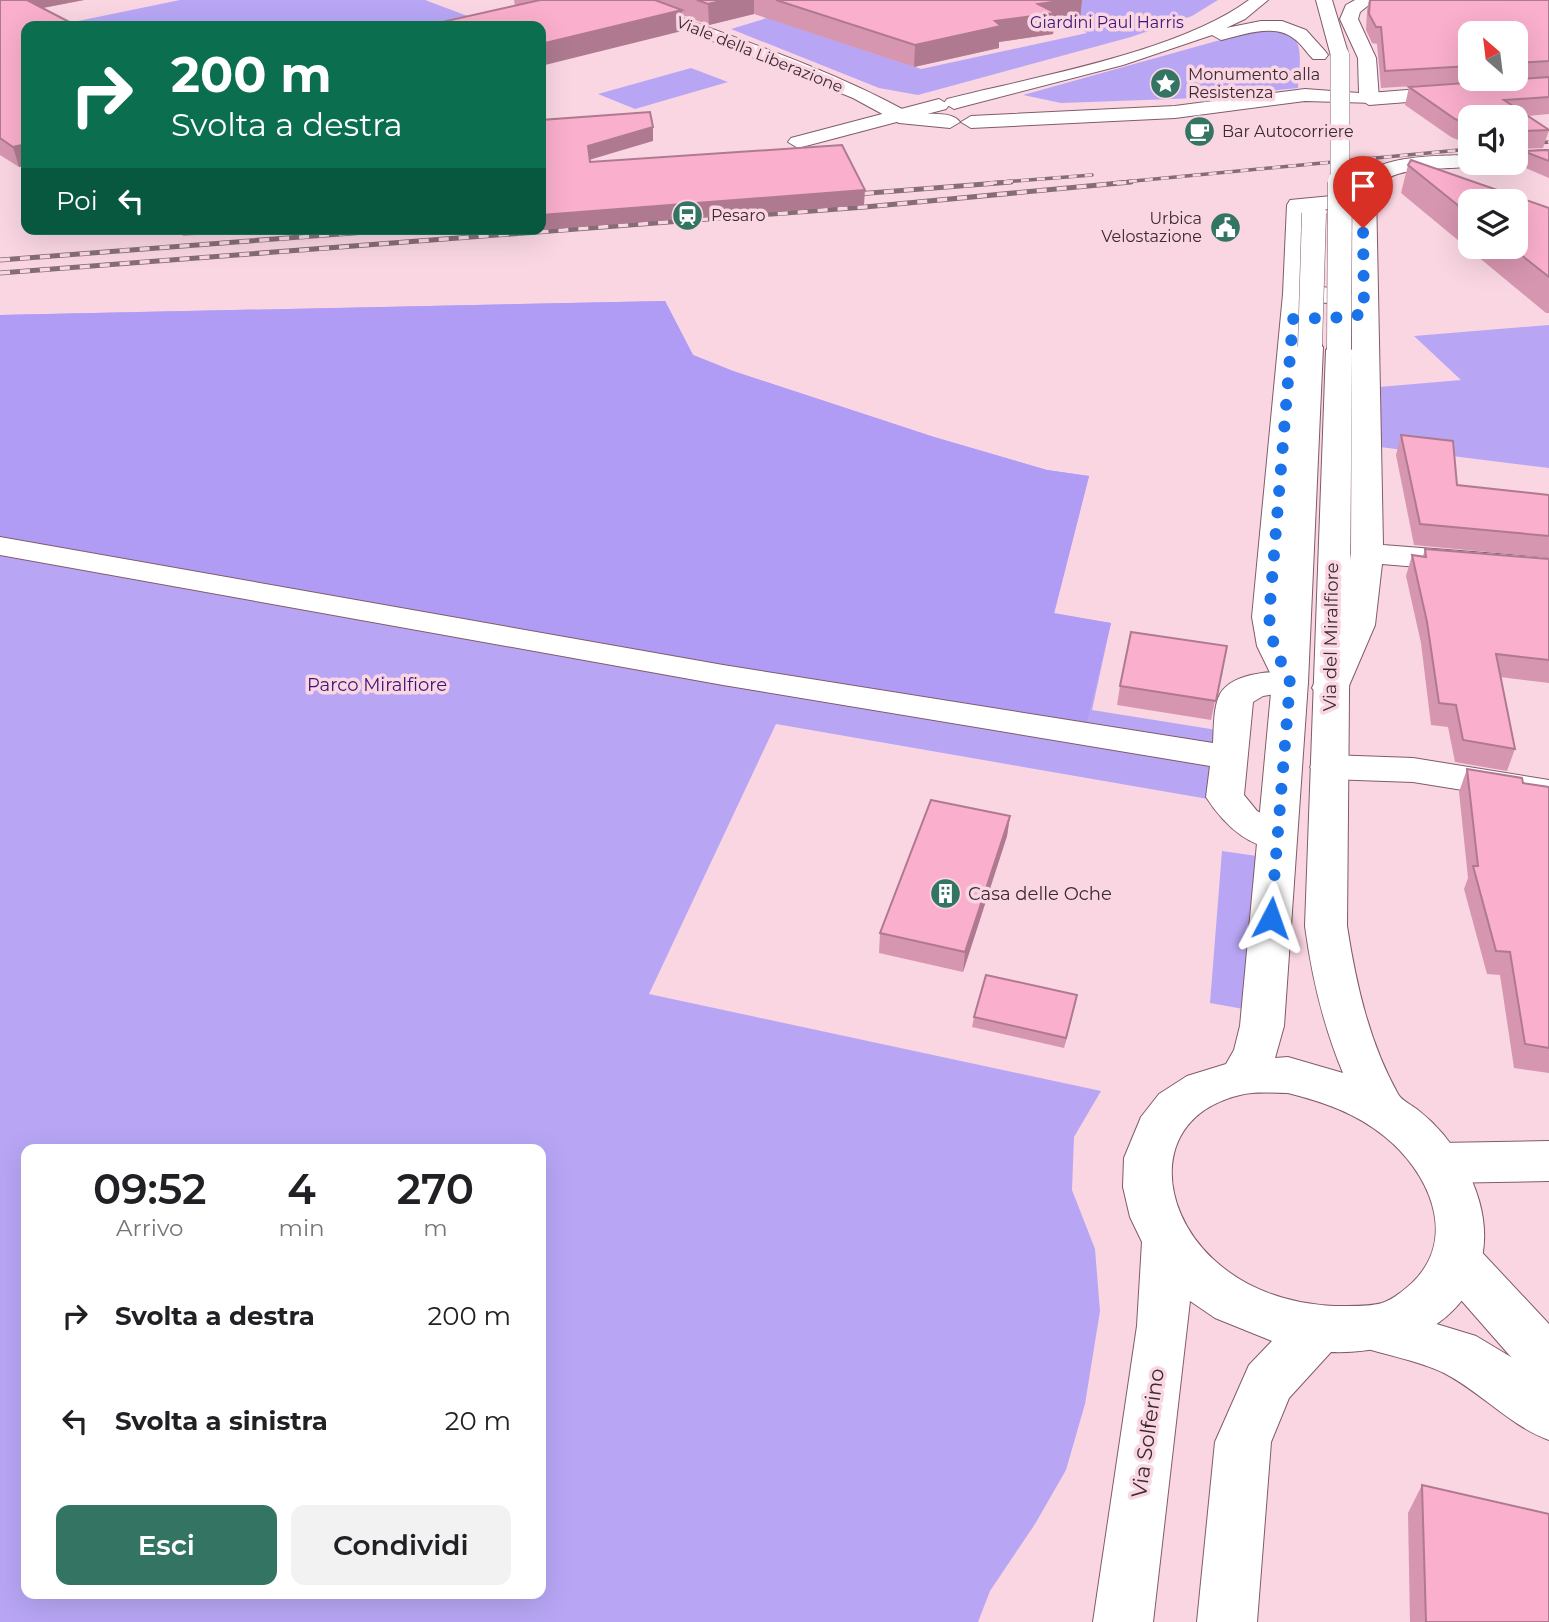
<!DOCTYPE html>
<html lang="it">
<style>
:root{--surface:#fff;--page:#f2f2f2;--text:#202124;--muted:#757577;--accent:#347463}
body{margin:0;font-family:Montserrat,sans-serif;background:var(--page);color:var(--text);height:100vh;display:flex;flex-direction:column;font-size:26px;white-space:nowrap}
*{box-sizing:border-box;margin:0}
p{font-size:23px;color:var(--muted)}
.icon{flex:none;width:38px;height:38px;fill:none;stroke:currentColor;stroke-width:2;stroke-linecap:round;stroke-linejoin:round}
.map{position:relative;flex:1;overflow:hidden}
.side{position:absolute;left:21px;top:1144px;width:525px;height:455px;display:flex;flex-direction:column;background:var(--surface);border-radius:14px;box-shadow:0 7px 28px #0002}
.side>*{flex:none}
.guide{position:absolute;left:21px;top:21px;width:525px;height:214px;border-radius:14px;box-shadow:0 7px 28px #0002;background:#0b6e4f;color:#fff;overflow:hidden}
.needle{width:46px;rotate:332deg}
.tools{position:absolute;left:1458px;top:21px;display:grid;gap:14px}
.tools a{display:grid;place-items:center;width:70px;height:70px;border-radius:14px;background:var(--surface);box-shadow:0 7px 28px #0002;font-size:35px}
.pin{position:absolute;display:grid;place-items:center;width:60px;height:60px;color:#fff;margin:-72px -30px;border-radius:50% 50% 50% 0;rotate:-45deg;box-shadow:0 0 7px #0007}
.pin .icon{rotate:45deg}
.me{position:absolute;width:77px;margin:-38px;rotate:4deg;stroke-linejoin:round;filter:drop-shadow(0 0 5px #0008)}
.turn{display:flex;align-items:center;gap:24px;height:147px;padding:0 35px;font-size:32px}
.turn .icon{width:91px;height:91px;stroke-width:2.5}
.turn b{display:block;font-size:49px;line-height:60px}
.then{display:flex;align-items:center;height:66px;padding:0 35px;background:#0003;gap:14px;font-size:26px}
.eta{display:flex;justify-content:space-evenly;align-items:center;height:119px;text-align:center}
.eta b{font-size:42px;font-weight:600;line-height:49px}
.action{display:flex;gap:14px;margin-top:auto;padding:14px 35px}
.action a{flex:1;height:80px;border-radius:14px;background:var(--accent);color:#fff;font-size:28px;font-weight:600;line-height:80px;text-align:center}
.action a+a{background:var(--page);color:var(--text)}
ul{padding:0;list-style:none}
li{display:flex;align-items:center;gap:21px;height:105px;padding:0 35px}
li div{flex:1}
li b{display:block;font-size:26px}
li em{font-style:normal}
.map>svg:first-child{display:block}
.green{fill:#b8a6f5;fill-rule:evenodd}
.forest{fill:#b19cf5}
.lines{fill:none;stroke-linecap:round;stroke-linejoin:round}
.pedestrian-casing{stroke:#815b6a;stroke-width:2}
.minor-casing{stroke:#815b6a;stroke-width:2}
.tertiary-casing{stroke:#815b6a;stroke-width:2}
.secondary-casing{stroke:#815b6a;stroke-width:2}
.pedestrian{fill:#fff;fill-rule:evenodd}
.minor{fill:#fff;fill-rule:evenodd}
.tertiary{fill:#fff;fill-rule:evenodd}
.secondary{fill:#fff;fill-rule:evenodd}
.rail-far1-casing{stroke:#856d75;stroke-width:3.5}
.rail-casing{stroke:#856d75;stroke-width:5}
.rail-far1{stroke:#fad6e3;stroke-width:2.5;stroke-dasharray:8;stroke-linecap:butt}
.rail{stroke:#fad6e3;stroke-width:3.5;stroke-dasharray:10;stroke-linecap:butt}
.secondary-bridge-far1-casing{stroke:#815b6a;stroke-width:20;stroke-linecap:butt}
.secondary-bridge-casing{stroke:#815b6a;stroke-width:25;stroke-linecap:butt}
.secondary-bridge-far1{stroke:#fff;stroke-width:19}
.secondary-bridge{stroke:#fff;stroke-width:24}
.wall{fill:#d796b0;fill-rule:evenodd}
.shaded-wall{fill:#af7a90}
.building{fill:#faafcd;stroke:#af7a90;stroke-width:2}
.route{stroke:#1a73e8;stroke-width:12;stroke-dasharray:0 21.6}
.labels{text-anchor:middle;stroke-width:7;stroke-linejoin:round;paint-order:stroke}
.far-park-label{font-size:16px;fill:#3c1677;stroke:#fad6e3}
.far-street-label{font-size:16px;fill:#3b2a30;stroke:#fad6e3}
.far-poi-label{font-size:16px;fill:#3b2a30;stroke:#fad6e3;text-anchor:start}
.street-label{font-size:18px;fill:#3b2a30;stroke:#fad6e3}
.park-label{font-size:18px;fill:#3c1677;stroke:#fad6e3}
.poi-label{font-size:18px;fill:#3b2a30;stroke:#fad6e3;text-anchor:start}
.near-street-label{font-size:21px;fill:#3b2a30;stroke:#fad6e3}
</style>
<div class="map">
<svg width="1549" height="1622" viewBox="0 0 1549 1622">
<rect width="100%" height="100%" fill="#fad6e3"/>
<g class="green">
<path d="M180 0H425L494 26H90L78 21Z"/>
<path d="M1079 0H1218L1192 16 1131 37 918 95 879 88 731 29 767 18 921 69 1087 33 1035 4Z"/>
<path d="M1256 30C1307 30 1301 46 1298 88L1200 98 1061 103 1023 95Z"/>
<path d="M691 68 728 82 635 109 598 94Z"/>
<path d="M665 301 693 355 733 371 934 437 1047 470 1089 476 1054 614 1111 623 1092 710 1217 730 1208 799 776 724 649 994 1101 1091 1074 1137 1072 1190 1095 1249 1100 1311 1085 1404 1066 1470 1035 1524 990 1591 978 1622H0V315ZM26 1150H541V1594H26Z"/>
<path d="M1549 325V468L1380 447 1379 387 1461 380 1414 336Z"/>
<path d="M1222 851 1257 856 1249 1010 1210 1003Z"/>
</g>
<path class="forest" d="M665 301 693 355 733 371 934 437 1047 470 1089 476 1054 613 1111 623 1085 730 0 536V315Z"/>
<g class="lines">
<defs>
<g id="pedestrian">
<path d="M1363 193 1371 195 1374 200 1371 205 1309 211 1307 294 1304 299H1286L1283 294 1287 205 1290 200Z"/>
<path d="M0 537 723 665 1213 743C1214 729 1213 707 1220 694 1233 671 1281 669 1302 675L1308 682 1302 689 1263 696 1253 702 1244 795 1257 811 1291 828 1297 837 1291 846C1255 856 1224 825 1206 797L1210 766 723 685 0 555Z"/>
</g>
<g id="minor">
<path d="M1549 79V91L1369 105 1359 99 1369 93Z"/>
<path d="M939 99 949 105 946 109 798 148 788 142 791 138Z"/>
<path d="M1549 150V162L1510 163H1516V152Z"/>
<path d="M1470 155V163H1479L1477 165C1451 172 1390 162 1376 190L1383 545 1549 558V578L1382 564 1375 625 1348 688 1342 695 1330 699 1318 695 1312 688 1341 625 1351 553 1352 315 1330 303 1307 302 1286 617 1291 646 1308 682 1302 689 1290 693 1278 689 1257 646 1252 617 1283 294 1286 289C1306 284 1334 286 1352 295 1352 272 1346 199 1357 182 1376 154 1440 156 1470 155Z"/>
<path d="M1329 755 1413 758 1549 780V804L1413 782 1329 779 1316 775 1310 767 1316 759Z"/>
<path d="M1549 1141V1181L1439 1183 1422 1177 1415 1163 1422 1149 1439 1143Z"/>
<path d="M1458 1239 1476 1246 1549 1324V1440C1510 1426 1481 1392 1444 1373 1417 1360 1384 1355 1355 1345L1348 1328 1355 1311 1374 1305 1476 1336 1511 1357 1440 1276 1433 1261 1440 1246Z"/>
</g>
<g id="tertiary">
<path d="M612 0H635C725 35 819 64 904 110 919 118 950 108 960 122L950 128 899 123 853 98Z"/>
<path d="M1249 0H1268L1245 19 1226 28 1261 21H1282L1306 30 1325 51 1328 55 1325 59H1313C1306 52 1301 43 1293 38 1274 23 1242 35 1221 40L1212 35 1123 65 961 107 954 109 944 103 947 99C1034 77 1179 52 1249 0Z"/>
<path d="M1355 0H1375L1360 12 1358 19 1376 58 1379 99 1376 103 1305 101 1175 118 971 128 961 122 971 116 1175 106 1305 89 1359 93 1358 58 1340 19 1346 5Z"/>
</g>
<g id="secondary">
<path d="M1316 0H1332L1349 56 1346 60 1340 61 1331 56Z"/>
<path d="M1310 339 1319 341 1323 347 1308 682 1284 1026 1275 1058 1288 1057 1343 1073C1323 1025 1312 978 1305 926L1326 350 1330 344H1348L1352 350 1347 926C1356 984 1369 1042 1398 1094 1402 1101 1412 1105 1418 1110 1436 1124 1452 1143 1463 1163 1524 1271 1445 1356 1331 1352L1289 1398 1271 1442 1257 1622H1197L1215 1442 1249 1365 1272 1341 1215 1318 1190 1301 1153 1622H1093L1137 1326 1142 1242 1130 1217 1123 1187 1124 1158 1141 1117 1159 1094 1187 1076 1226 1064 1234 1050 1240 1026 1272 682 1297 347 1301 341ZM1288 1093C1323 1102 1356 1113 1384 1136 1428 1171 1459 1236 1413 1282 1404 1290 1394 1299 1382 1303 1368 1307 1350 1306 1334 1306 1290 1304 1246 1290 1213 1259 1156 1206 1152 1116 1240 1095 1256 1091 1272 1093 1288 1093Z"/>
</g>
</defs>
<use href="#pedestrian" class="pedestrian-casing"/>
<use href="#minor" class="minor-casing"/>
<use href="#tertiary" class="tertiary-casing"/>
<use href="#secondary" class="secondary-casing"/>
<use href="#pedestrian" class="pedestrian"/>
<use href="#minor" class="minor"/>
<use href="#tertiary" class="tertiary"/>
<use href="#secondary" class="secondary"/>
<defs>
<g id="rail-far1">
<path d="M1516 145 1549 142"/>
<path d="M989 183 1092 175"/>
<path d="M1113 183 1470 149"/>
</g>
<g id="rail">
<path d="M844 195 1011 182"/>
<path d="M0 260 406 229"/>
<path d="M0 273 865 207 1131 182"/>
</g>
</defs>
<use href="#rail-far1" class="rail-far1-casing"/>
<use href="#rail" class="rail-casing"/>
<use href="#rail-far1" class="rail-far1"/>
<use href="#rail" class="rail"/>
<defs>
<path id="secondary-bridge-far1" d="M1340 183V56"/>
<g id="secondary-bridge">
<path d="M1310 347 1314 213"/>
<path d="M1339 350 1340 182"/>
</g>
</defs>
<use href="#secondary-bridge-far1" class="secondary-bridge-far1-casing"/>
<use href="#secondary-bridge" class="secondary-bridge-casing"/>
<use href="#secondary-bridge-far1" class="secondary-bridge-far1"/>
<use href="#secondary-bridge" class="secondary-bridge"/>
</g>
<g class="wall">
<path d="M0 0H84L42 8 19 167 0 155Z"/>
<path d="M514 0H1082L1080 19 1055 22 1053 34 999 42V48L914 67 754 14 709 25 682 15V31L541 26H433V24L515 6Z"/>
<path d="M1369 0H1549V114L1528 116 1549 130 1543 148 1517 149 1516 153V117H1470V145L1451 137 1405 105 1409 87 1510 80 1381 88 1377 44 1372 43 1366 30 1367 10ZM1470 33H1516V79H1470Z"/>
<path d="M1549 150V178L1519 165 1523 151Z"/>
<path d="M1408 165 1549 208V313H1546L1401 193ZM1470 201 1516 247H1470Z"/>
<path d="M181 229H276L183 236Z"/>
<path d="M1401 435 1457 485 1549 495V558L1414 545 1396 455Z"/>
<path d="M1425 549 1549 559V683L1500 677 1515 749 1507 771 1455 762 1448 727 1431 725 1421 643 1406 576 1412 555 1423 556Z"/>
<path d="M1227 646 1211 720 1117 705 1120 686Z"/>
<path d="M1467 769 1523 783 1549 787V1073L1514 1068 1500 975 1487 974 1464 889 1468 878 1459 792Z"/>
<path d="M1010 816 1007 836 963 972 879 953 880 933Z"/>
<path d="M1077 995 1064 1048 972 1027 974 1017Z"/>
<path d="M1422 1485 1549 1622H1410L1408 1513Z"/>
</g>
<g class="shaded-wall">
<path d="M19 0H84L22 12Z"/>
<path d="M725 0H754V14L709 25 708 4Z"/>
<path d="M1067 0H1082L1080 19 1055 22 1053 34 999 42V48L914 67 915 45 995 21 1038 4Z"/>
<path d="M682 10V31L541 66V44Z"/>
<path d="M653 127V141L589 160 588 146Z"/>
<path d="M26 144V166L19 167 13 147Z"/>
<path d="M865 190 864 205 502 233V229H541V215Z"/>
<path d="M1010 816 1007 836 963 972 965 952Z"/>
<path d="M1077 995 1075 1005 1064 1048 1066 1038Z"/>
</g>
<g class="building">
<path d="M0 0H27L77 26H26V144L13 147 0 138Z"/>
<path d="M540 0H655L682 10 541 44V26H437L433 24Z"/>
<path d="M697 0H725L708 4Z"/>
<path d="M776 0H1067L1038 4 1056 13 995 21 1001 26 915 45Z"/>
<path d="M1370 0H1549V61L1516 63V33H1470V66L1385 71 1381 27H1376L1369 14Z"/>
<path d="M1549 77V97L1504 100 1549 130 1521 131 1519 142H1516V117H1470V125L1455 119 1409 87Z"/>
<path d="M650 112 653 127 588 146 590 162 842 145 865 190 541 215V120Z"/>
<path d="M1549 150V161L1523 151Z"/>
<path d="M1411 160 1549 208V277L1511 247H1516V201H1470V215L1408 165Z"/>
<path d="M1401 435 1453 441 1457 485 1549 495V536L1420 524Z"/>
<path d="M1425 549 1549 559V660L1496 654 1515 749 1463 740 1456 705 1439 703 1427 622 1412 555 1426 557Z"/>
<path d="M1131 632 1227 646 1216 701 1120 686Z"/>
<path d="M1467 769 1522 778 1523 783 1549 787V1048L1525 1044 1510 952 1496 951 1473 866H1478Z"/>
<path d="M931 800 1010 816 965 952 880 933Z"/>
<path d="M986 975 1077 995 1066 1038 974 1017Z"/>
<path d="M1422 1485 1549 1514V1622H1426Z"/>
</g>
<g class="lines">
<path class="route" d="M1271 918 1290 682 1274 646 1269 617 1293 319 1353 317 1364 312 1363 228"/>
</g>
<defs>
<symbol id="sight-disc" viewBox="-11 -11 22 22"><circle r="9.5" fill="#347463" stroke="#fad6e3"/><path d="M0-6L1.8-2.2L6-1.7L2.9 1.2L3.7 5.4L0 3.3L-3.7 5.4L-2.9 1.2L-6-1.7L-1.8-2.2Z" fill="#fff"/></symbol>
<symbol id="cafe-disc" viewBox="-11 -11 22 22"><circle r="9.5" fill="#347463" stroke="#fad6e3"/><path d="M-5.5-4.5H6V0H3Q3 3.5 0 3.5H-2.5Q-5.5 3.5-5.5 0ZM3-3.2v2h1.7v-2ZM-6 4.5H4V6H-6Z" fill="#fff"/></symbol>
<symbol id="station-disc" viewBox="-11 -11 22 22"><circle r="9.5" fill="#347463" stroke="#fad6e3"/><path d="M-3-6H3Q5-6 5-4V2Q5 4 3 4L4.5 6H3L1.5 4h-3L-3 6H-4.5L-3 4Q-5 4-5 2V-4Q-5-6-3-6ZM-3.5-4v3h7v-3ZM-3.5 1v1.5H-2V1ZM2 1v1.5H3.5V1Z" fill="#fff"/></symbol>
<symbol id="civic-disc" viewBox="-11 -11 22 22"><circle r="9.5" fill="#347463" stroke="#fad6e3"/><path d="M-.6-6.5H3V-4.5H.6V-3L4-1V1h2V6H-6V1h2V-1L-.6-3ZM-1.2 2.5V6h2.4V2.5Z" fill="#fff"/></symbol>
<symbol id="building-disc" viewBox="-11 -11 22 22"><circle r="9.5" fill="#347463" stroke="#fad6e3"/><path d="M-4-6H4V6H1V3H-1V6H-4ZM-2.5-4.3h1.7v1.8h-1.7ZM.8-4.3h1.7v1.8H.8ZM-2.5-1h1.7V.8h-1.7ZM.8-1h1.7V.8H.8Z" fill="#fff"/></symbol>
</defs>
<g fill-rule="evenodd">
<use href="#sight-disc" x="1148" y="66" width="35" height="35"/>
<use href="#cafe-disc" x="1182" y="114" width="35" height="35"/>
<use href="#station-disc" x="670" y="198" width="35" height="35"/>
<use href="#civic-disc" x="1208" y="210" width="35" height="35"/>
<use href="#building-disc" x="928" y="876" width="35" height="35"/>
</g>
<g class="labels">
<g class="far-park-label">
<text x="1107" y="28">Giardini Paul Harris</text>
</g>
<g class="far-street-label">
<text transform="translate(760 54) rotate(22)" y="6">Viale della Liberazione</text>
</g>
<g class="far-poi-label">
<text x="1188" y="80">Monumento alla<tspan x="1188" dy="18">Resistenza</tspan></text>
<text x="1222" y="137">Bar Autocorriere</text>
<text x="711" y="221">Pesaro</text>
<text x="1202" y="224" text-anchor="end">Urbica<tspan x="1202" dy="18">Velostazione</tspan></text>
</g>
<g class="street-label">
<text transform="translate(1331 637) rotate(-89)" y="6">Via del Miralfiore</text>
</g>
<g class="park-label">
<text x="377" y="691">Parco Miralfiore</text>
</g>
<g class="poi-label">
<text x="968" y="900">Casa delle Oche</text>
</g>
<g class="near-street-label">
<text transform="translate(1148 1433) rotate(-82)" y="7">Via Solferino</text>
</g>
</g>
</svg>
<div class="tools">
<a><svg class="needle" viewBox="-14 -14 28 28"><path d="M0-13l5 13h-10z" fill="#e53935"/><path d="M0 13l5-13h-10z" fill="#757577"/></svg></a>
<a><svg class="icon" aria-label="sound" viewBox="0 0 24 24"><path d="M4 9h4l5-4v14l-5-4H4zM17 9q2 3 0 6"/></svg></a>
<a><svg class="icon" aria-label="layers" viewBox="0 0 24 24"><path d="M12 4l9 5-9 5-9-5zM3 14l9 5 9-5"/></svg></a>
</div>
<div class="pin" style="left:1363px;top:228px;background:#d93025"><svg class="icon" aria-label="arrive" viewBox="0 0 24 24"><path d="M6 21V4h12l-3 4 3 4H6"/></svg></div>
<svg class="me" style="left:1271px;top:918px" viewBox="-20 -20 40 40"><path d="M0-17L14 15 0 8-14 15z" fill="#1a73e8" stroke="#fff" stroke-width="4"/></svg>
<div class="guide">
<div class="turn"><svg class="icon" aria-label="right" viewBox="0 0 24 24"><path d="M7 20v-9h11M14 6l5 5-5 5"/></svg><div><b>200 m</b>Svolta a destra</div></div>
<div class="then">Poi<svg class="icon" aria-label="left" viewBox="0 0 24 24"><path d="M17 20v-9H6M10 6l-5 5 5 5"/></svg></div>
</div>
<section class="side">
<div class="eta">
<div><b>09:52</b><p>Arrivo</p></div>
<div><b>4</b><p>min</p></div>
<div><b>270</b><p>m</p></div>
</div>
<ul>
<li><svg class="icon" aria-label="right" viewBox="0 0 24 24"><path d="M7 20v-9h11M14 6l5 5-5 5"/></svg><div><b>Svolta a destra</b></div><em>200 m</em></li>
<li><svg class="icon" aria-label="left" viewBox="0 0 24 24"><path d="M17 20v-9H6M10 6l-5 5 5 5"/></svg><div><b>Svolta a sinistra</b></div><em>20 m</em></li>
</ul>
<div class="action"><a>Esci</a><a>Condividi</a></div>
</section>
</div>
